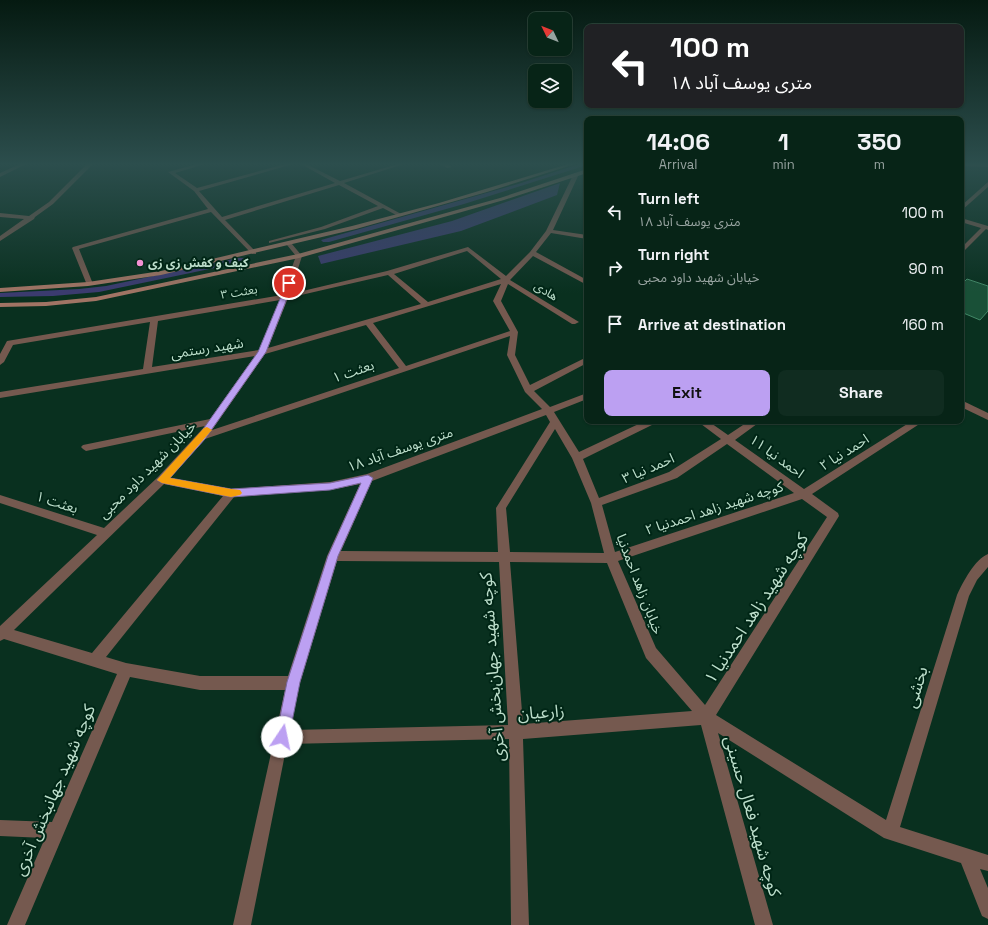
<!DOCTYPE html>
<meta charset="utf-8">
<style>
:root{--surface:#072417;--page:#102c20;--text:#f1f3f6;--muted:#98a4a1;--line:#284136;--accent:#bca0f2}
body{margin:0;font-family:"Space Grotesk","Noto Sans Arabic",sans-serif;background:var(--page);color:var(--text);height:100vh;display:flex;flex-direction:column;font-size:15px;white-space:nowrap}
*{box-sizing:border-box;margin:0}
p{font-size:13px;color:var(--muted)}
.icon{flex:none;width:22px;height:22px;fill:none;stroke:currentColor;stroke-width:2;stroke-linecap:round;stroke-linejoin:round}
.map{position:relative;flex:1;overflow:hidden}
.panel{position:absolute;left:584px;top:116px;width:380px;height:308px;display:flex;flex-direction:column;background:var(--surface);border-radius:8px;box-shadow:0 1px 3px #0004,0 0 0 1px var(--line)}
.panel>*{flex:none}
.hud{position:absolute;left:584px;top:24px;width:380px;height:84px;border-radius:8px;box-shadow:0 1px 3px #0004,0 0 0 1px var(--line);background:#202124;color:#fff;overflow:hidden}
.needle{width:26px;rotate:313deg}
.fabs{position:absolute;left:528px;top:12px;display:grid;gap:8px}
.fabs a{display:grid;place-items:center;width:44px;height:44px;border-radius:8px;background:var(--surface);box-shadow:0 1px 3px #0004,0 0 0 1px var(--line);font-size:20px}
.pin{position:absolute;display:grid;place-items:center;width:34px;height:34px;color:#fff;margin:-17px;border:2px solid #fff;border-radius:50%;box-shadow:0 1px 4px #0007}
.me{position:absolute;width:44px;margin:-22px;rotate:11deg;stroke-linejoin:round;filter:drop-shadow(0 0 3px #0008)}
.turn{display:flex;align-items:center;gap:14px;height:84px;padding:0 20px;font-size:18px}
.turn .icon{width:52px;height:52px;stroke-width:2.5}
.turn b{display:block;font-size:28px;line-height:34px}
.eta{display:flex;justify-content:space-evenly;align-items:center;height:68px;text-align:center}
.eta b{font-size:24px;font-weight:700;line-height:28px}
.button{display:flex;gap:8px;margin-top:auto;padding:8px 20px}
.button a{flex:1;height:46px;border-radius:8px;background:var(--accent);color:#111;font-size:16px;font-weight:700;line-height:46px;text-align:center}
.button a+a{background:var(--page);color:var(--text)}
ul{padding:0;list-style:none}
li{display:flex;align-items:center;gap:12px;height:56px;padding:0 20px}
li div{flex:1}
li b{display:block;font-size:15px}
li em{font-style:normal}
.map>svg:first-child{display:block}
.green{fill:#3b3b6f}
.building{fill:#195037;stroke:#438968}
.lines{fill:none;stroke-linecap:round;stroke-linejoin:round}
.minor{fill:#75594f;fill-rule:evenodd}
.secondary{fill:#a07464;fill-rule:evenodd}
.route{fill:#bca0f2;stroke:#7a689d}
.slow{fill:#f59e0b}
.poi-dot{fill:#f491d3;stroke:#002616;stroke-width:1.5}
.labels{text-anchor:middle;stroke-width:4;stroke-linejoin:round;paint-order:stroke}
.far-poi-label{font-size:12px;font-weight:bold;fill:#bcdecb;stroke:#002616;text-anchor:start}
.far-street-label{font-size:12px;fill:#bcdecb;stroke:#002616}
.street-label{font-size:14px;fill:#bcdecb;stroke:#002616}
.near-street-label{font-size:17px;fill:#bcdecb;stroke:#002616}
</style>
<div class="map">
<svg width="988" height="925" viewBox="0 0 988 925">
<rect width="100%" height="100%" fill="#09301f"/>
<g class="green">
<path d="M579 164 587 165 464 204 329 242H323L321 240 518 184Z"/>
<path d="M560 183 557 195 461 231 321 264 318 256 452 221Z"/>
<path d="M238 258H247L248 261 99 292 53 296 0 297V293L79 289 106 286Z"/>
</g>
<path class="building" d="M967 279 988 286V311L980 320 961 312V285Z"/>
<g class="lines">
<g class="minor">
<path d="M20 164H26L0 177V173Z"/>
<path d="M87 164H93L53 204 35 217 34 219 0 241V236L24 219 0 217V213L29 216 49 202Z"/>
<path d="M197 164H205L175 173 197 188 285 164H293L199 191 222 217 335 183 301 164H306L340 181 398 164H404L344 183 403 215 398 216 383 208 325 229 269 243V241L321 227 378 206 339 185 225 220 256 252V254H252L211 212 79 249 93 284 87 285 72 248 73 247 208 209 194 191 168 172Z"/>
<path d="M440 164H446L452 167 447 168Z"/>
<path d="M961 164H988V167L961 166Z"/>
<path d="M574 173 579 174 553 230 587 235V239L551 233 536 252 587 280V285L533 256 510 280 579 322 575 324H572L508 284 501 301 518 332 515 355 530 385 587 357V363L534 391 550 407 587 393V399L554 412 579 452 645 421H658L656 423 583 459 599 498 669 472 721 439 697 421H708L728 435 749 421H761L735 440 804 489 912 421H924L812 494 838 513 839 516 716 715 886 820 957 595C963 582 975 559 988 554V567L977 580 969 596 900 827 988 855V871L980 869 988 888V919L982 916 961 863 884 838 718 733 773 925H755L701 725 523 739 529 925H511L509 739 287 744 251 925H233L285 690H200L130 677 25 925H7L45 838 0 836V820L52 822 117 674 4 639 0 641V626L97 535 0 503V495L104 528 158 477 205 426 86 451 83 449 81 447 83 445 210 419 255 356 0 398V392L143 369 150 322 13 345 4 362 0 365V354L7 341 282 295 296 256 287 245 290 243 292 244 302 256 290 294 387 271 468 247 506 276 530 252 546 231ZM467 251 501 279 428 302 394 274ZM388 275 421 304 268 348 288 298ZM501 284 493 301 510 331 406 366 373 323ZM280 300 259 350 152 367 158 321ZM366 325 399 368 212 430 265 354ZM510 336 507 355 525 392 542 409 367 474 330 482 231 489 170 478 205 439ZM546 415 550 422 496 508 498 552 341 551 372 481ZM555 429 572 458 591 503 604 553 510 552 506 508ZM727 444 794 493 615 552 602 505 677 478ZM164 484 223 496 92 653 14 630ZM360 484 327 556 288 676H200L126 663 106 657 234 497 330 490ZM802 499 827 517 705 705 656 648 618 561ZM337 561 499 562 508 725 290 730 300 683ZM510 562 607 563 646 658 692 711 523 724Z"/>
<path d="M988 182V187L961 211V206Z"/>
<path d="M961 218 988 226V230L986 229 961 254V248L981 228 961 222Z"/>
<path d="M961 400 988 413V420L961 407Z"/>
</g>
<g class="secondary">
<path d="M568 164H575L487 192 356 229 161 275 88 286 0 292V288L88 282 161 271 352 226 439 203Z"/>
<path d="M587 169V173L504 200 299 258 96 301 46 306 0 307V303L46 302 96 297 298 254 500 198Z"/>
</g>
</g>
<linearGradient id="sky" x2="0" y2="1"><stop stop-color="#051a11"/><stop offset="0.56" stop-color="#2c4e4d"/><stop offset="1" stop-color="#2c4e4d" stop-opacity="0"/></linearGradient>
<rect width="988" height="293" fill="url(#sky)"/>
<path class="route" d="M287 282 293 283 266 352 205 439 170 478 231 489 330 483 368 475 373 478 338 556 300 682 289 737 287 742 282 744 278 742 276 737 287 682 328 556 361 483 330 490 231 497 162 483 157 480 199 435 258 352Z"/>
<path class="slow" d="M207 427 212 430 210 432 170 478 231 489 240 490 242 493 240 495 231 497 162 483 157 480 204 428Z"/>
<circle class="poi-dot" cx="140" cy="263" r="4"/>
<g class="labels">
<g class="far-poi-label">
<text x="148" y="267">کیف و کفش زی زی</text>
</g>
<g class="far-street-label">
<text transform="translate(546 291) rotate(31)" y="4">هادی</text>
<text transform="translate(239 292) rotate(-9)" y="4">بعثت ۳</text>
</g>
<g class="street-label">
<text transform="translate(207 348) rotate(-9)" y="5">شهید رستمی</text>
<text transform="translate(353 371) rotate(-19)" y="5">بعثت ۱</text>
<text transform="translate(400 449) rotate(-19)" y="5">۱۸ متری یوسف آباد</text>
<text transform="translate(844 452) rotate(-32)" y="5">احمد نیا ۲</text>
<text transform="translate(777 456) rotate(36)" y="5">احمد نیا ۱۱</text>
<text transform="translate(648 468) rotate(-23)" y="5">احمد نیا ۳</text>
<text transform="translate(147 470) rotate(-45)" y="5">خیابان شهید داود محبی</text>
<text transform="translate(57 502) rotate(18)" y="5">بعثت ۱</text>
<text transform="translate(714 508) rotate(-18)" y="5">کوچه شهید زاهد احمدنیا ۲</text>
<text transform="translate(640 584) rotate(69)" y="5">خیابان زاهد احمدنیا</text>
</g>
<g class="near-street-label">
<text transform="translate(756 608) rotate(-57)" y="6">کوچه شهید زاهد احمدنیا ۱</text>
<text transform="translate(492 667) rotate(-94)" y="6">کوچه شهید جهان‌بخش آخری</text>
<text transform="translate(916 687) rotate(-73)" y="6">بخشی</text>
<text transform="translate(541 712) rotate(-4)" y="6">زارعیان</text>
<text transform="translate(54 790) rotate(-67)" y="6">کوچه شهید جهانبخش آخری</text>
<text transform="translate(753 816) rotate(74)" y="6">کوچه شهید فعال حسینی</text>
</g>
</g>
</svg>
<div class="fabs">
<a><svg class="needle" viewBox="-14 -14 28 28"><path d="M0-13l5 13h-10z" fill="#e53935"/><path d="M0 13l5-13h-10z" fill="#98a4a1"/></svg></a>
<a><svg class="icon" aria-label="layers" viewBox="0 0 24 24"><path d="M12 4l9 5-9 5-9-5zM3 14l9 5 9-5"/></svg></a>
</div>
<div class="pin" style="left:289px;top:283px;background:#d93025"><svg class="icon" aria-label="arrive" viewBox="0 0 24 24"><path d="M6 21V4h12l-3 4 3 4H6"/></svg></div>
<svg class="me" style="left:282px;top:737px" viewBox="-20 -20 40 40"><circle r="19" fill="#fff"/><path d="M0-13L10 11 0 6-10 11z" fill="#bca0f2"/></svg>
<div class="hud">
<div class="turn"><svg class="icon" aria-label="left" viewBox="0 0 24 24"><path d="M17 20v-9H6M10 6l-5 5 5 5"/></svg><div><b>100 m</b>۱۸ متری یوسف آباد</div></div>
</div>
<section class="panel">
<div class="eta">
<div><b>14:06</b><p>Arrival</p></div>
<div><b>1</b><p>min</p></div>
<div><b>350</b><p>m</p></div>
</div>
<ul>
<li><svg class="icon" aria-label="left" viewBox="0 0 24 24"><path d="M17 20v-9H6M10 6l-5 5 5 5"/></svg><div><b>Turn left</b><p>۱۸ متری یوسف آباد</p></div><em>100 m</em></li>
<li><svg class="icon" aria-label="right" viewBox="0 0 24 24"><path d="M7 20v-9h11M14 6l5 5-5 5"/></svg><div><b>Turn right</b><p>خیابان شهید داود محبی</p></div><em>90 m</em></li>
<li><svg class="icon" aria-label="arrive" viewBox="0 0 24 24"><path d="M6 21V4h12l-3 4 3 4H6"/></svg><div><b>Arrive at destination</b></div><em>160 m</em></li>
</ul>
<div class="button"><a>Exit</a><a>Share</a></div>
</section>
</div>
